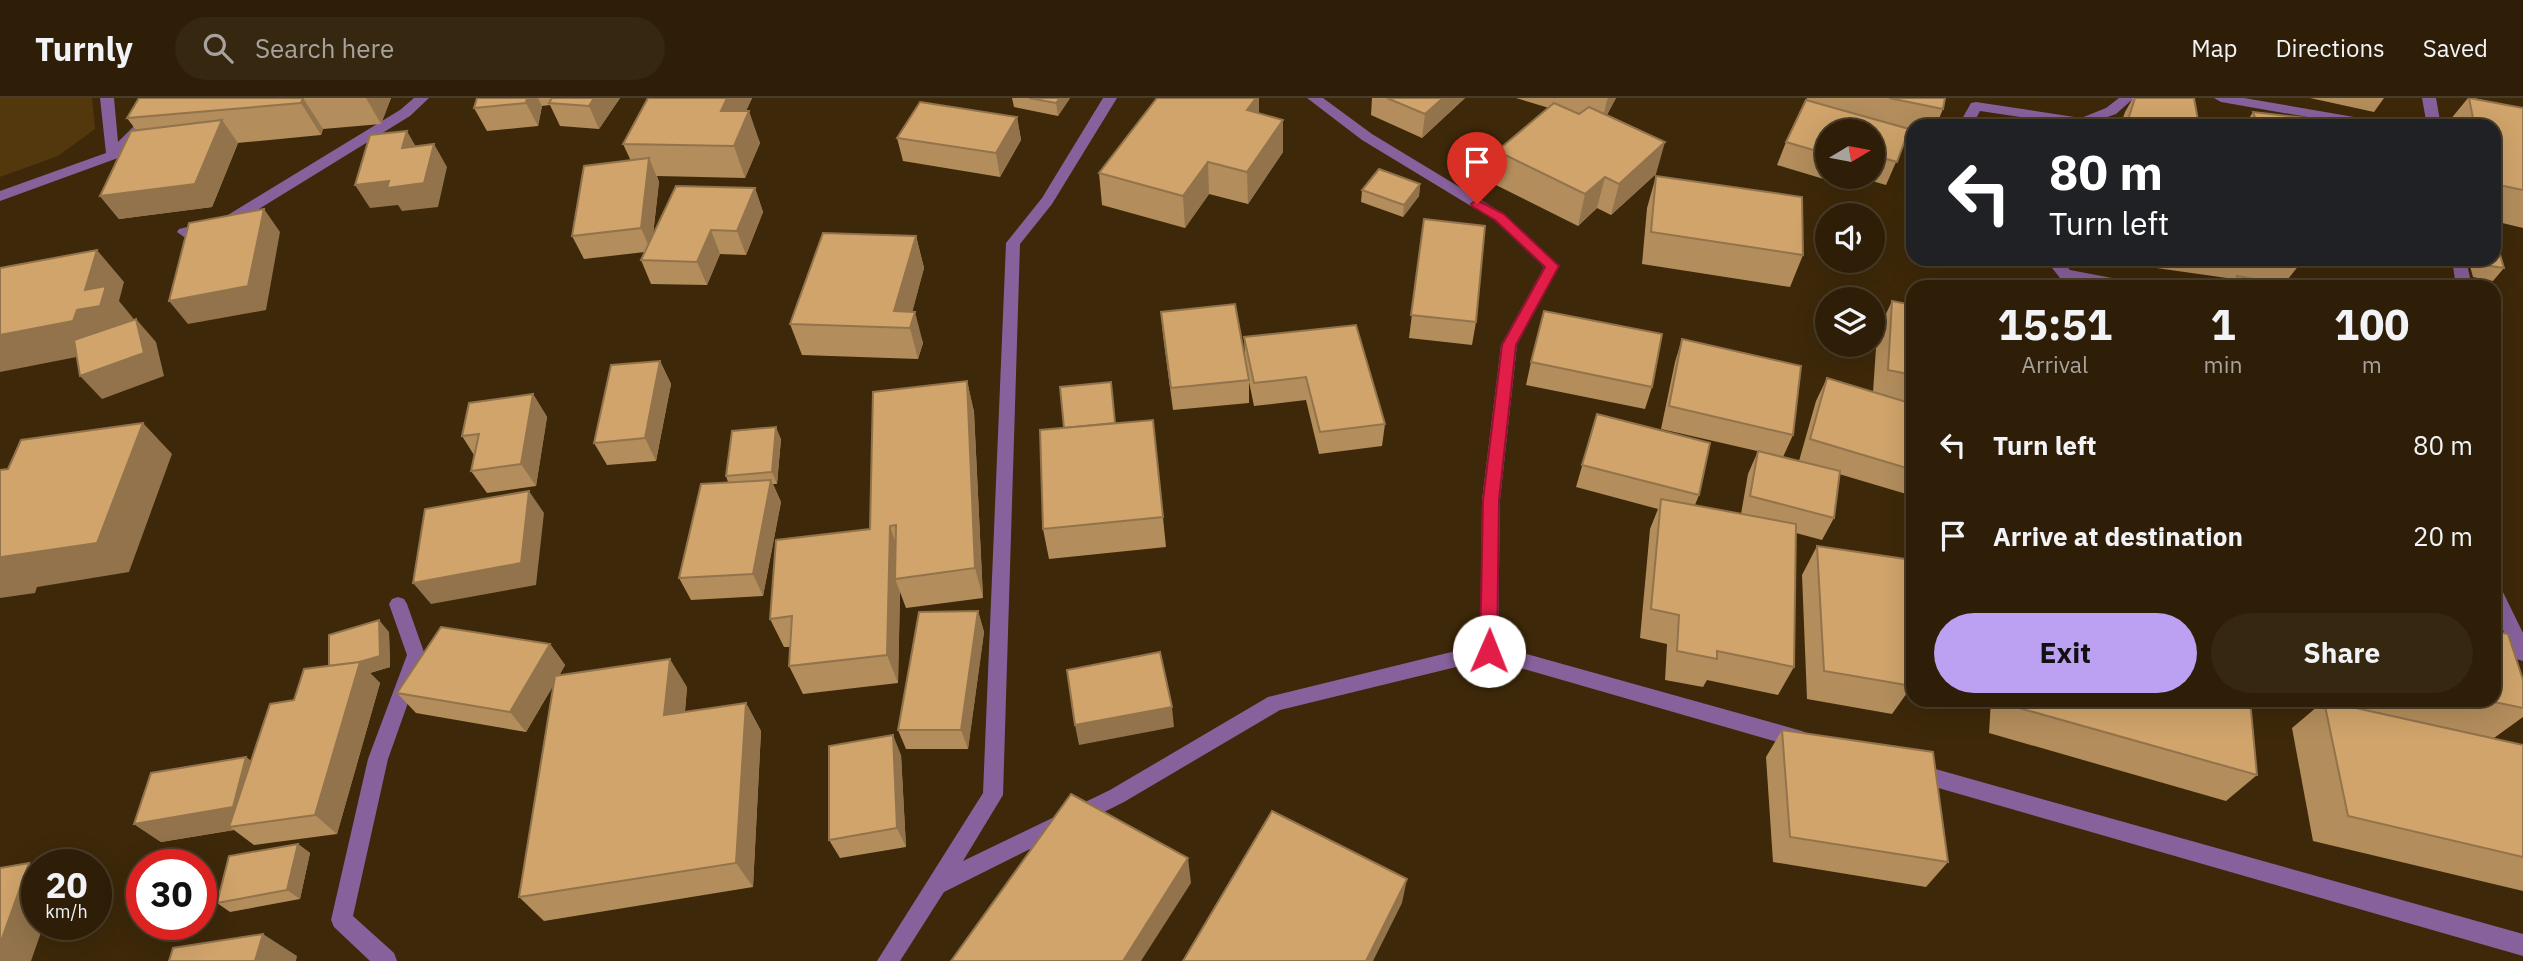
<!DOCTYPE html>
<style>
:root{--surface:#2e1e07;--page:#362711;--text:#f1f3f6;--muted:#a7a29b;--line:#493c28;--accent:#bca0f2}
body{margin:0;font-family:"IBM Plex Sans",sans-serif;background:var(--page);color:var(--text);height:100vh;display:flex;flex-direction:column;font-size:26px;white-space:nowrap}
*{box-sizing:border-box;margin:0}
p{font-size:23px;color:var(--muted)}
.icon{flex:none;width:38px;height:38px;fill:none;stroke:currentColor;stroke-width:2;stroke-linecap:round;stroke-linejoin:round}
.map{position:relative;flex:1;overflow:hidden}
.details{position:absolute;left:1906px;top:182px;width:595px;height:427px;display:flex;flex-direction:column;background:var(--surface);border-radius:21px;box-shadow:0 7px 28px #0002,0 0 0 2px var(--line)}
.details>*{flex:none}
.top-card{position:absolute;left:1906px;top:21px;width:595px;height:147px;border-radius:21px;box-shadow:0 7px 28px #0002,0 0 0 2px var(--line);background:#202124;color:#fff;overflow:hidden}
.needle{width:46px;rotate:80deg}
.buttons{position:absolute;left:1815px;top:21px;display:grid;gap:14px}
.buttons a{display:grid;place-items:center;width:70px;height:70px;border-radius:50%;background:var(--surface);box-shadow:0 7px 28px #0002,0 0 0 2px var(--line);font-size:35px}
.speed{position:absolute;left:21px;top:751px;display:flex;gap:14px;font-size:35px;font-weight:700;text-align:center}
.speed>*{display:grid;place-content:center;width:91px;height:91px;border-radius:50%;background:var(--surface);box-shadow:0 7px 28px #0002,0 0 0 2px var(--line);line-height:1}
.speed small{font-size:18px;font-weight:400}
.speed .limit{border:10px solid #d22;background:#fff;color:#111}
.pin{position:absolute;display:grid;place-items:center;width:60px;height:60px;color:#fff;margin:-72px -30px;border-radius:50% 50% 50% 0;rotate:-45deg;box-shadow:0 0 7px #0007}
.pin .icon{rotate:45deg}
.me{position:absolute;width:77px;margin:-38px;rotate:1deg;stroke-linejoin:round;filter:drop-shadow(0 0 5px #0008)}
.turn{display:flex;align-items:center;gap:24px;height:147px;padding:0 28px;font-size:32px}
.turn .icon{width:91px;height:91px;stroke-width:2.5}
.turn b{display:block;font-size:49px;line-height:60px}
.eta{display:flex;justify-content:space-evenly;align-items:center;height:119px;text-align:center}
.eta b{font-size:42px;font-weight:700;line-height:49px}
.cta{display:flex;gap:14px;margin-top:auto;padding:14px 28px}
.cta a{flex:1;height:80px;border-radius:42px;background:var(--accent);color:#111;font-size:28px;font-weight:700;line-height:80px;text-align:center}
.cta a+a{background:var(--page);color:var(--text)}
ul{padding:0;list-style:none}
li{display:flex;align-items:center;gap:21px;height:91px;padding:0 28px}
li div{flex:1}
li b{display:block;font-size:26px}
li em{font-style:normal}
header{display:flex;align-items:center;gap:42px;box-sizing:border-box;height:98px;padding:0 35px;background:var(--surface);border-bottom:2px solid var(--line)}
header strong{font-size:33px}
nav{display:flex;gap:38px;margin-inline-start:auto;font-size:24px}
.search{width:490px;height:63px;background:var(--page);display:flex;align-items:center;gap:18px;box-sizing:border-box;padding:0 24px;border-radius:38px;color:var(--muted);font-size:26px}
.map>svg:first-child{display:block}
.green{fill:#54380d}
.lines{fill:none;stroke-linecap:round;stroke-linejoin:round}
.minor{fill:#87619c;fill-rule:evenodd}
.wall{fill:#b38d5c}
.shaded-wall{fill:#92734b}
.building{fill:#d0a46b;stroke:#92734b;stroke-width:2}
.route{fill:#e11d48;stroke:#92132f;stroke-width:2}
</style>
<header>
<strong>Turnly</strong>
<div class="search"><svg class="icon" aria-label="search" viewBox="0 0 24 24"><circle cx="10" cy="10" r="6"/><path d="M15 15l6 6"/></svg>Search here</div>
<nav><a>Map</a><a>Directions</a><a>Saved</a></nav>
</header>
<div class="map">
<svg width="2523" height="863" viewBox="0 0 2523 863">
<rect width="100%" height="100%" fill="#3d2809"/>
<path class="green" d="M0 0H92L95 31 58 58 0 79Z"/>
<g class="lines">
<g class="minor">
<path d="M100 0H114L118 44 162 0H176L118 60 0 103V93L106 55Z"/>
<path d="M414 0H429L410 18 233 127 184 139 177 134 179 131 223 120 400 12Z"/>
<path d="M1103 0H1117L1052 106 1020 146 1003 697 963 763 1110 692 1268 599 1480 547 1482 402 1501 247 1544 169 1494 122 1362 42 1307 0H1323L1372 36 1504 116 1559 168 1517 247 1500 402 1498 548 1802 633 1809 636 1812 642 1809 648 1802 651 1489 561 1280 612 1124 704 944 794 900 863H877L983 695 1006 145 1042 100Z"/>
<path d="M2119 0H2134L2116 16 2082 28 1980 13 1972 28H1958L1971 5 1976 4 2081 20 2106 10Z"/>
<path d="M2214 0H2244L2383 24 2390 28H2359L2221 4Z"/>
<path d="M2422 0H2436L2441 28H2427Z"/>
<path d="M2045 161H2060L2070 172 2133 184 2141 189H2106L2060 180Z"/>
<path d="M2452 161H2466L2472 189H2456Z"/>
<path d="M2494 486 2500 488 2523 535V563L2516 561 2494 512Z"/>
<path d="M398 499 404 501 407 506 425 557 388 661 353 818 394 855 397 863H370L334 829 331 822 368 661 407 557 389 506 392 501Z"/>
<path d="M1914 665 2523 836V858L1914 683 1907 680 1904 674 1907 668Z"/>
</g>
</g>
<g class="wall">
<path d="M139 0H391L381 26 323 31 321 37 237 45H238L212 109 119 121 100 98 136 32 127 20Z"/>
<path d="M477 0H620L599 31 560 28 550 7 542 8 538 28 487 33 474 10Z"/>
<path d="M648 0H752L746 13 760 45 745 80 657 78 659 84 653 137 755 90 763 114 746 157 720 156 707 187 651 186 641 162 645 154 584 161 572 138 631 63 623 46Z"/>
<path d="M1012 0H1070L1058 18 1014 9Z"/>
<path d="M1259 0V16L1283 54 1248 106 1209 96 1185 130 1102 107 1099 75Z"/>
<path d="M1372 0H1465L1422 40 1371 17Z"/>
<path d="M1516 0H1616L1607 17 1656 76 1611 117 1597 110 1578 128 1492 85 1497 53 1549 10Z"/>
<path d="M1807 0H1945L1943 11 1936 28H1913V40L1907 39 1886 87 1858 79H1872V33H1827V79H1851L1847 88 1777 67 1786 44Z"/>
<path d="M2133 0H2194L2199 28H2120L2125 14Z"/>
<path d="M2310 0H2384L2374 14Z"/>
<path d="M2468 0H2473L2523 10V130L2494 123V28H2445Z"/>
<path d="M2253 14 2335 28H2244Z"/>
<path d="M1017 19 1021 42 1000 79 903 63 897 40Z"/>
<path d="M1656 78 1803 157 1790 189 1642 166 1647 110Z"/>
<path d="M1420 86 1419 98 1403 119 1361 104 1362 92Z"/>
<path d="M1424 121 1476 224 1472 247 1409 240Z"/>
<path d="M916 138 924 170 912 214 923 245 918 261 802 257 790 226Z"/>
<path d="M2107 161H2304L2284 186 2300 189H2229L2234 181 2107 163Z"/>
<path d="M2468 161H2494L2504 170 2493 183 2473 179Z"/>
<path d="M1892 203 1913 207V398L1839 376 1834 420 1822 442 1796 435 1794 569 1778 597 1707 582 1703 589 1665 582 1667 546 1640 540 1650 431 1658 411 1576 389 1597 316 1699 397 1695 407 1741 416 1748 376 1758 353 1799 363 1816 303 1827 280 1873 294 1877 235Z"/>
<path d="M1161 214 1245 260 1244 239 1385 326 1382 348 1319 356 1306 302 1254 308 1247 274 1249 282V305L1173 312 1163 237Z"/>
<path d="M1682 241 1793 337 1783 359 1661 331 1675 264Z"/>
<path d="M660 263 671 286 656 363 607 367 594 345Z"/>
<path d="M1531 264 1652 289 1645 311 1526 287Z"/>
<path d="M967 283 974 314 983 500 906 510 900 494 898 585 803 596 789 568 790 549H784L770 521 870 431Z"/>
<path d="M533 296 547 319 536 388 487 395 471 373 474 357 462 338Z"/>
<path d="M1153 322 1166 449 1049 461 1043 431 1115 325Z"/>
<path d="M781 341 777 386H773L781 404 763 498 691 502 679 480 728 384 726 378Z"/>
<path d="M1817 448 1913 471V587L1911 586 1912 588 1892 616 1807 601 1802 477Z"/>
<path d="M978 513 984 534 968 651H906L898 632Z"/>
<path d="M389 534 390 569 370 575 380 585 337 736 254 747 234 732 161 744 134 726 246 659 251 663 329 568Z"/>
<path d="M550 546 565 567 559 578 687 589 685 614 746 605 761 633 753 789 544 823 519 799 553 588 526 634 416 615 397 595Z"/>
<path d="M2523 582V619L2494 640 2322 602H2494Z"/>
<path d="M1991 602H2250L2257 677 2226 703 1989 635Z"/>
<path d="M2324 603 2523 647V793L2313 743 2292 630Z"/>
<path d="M1782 632 1948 764 1926 789 1773 764 1766 659Z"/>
<path d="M901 657 906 749 840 760 829 742Z"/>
<path d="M298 746 310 755 300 801 230 814 217 805Z"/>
</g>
<g class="shaded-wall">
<path d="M303 0 323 31 321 37 301 5Z"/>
<path d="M366 0H391L381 26Z"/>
<path d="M527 0H538L542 8 538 28 526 5Z"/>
<path d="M594 0H620L599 31 589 8Z"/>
<path d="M727 0H752L732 44 721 13Z"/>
<path d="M1060 0H1070L1058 18 1056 5Z"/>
<path d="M1256 0H1259V27L1247 12Z"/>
<path d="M1443 0H1465L1422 40 1425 16Z"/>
<path d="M1608 0H1616L1602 25 1607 2Z"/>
<path d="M749 13 760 45 745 80 734 48Z"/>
<path d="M1017 19 1021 42 1000 79 996 55Z"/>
<path d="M222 22 238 45 212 109 119 121 100 98Z"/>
<path d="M1283 22V54L1248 106 1247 74Z"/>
<path d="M407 33 420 56 402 50Z"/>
<path d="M1665 44 1656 76 1611 117 1619 86Z"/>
<path d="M434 46 447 69 438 109 402 113 398 107 370 110 355 87Z"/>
<path d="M649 60 659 84 651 153 641 130Z"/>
<path d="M1208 64 1209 96 1185 130 1183 98Z"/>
<path d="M1605 79 1597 110 1578 128 1585 96Z"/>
<path d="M1420 86 1419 98 1403 119 1404 107Z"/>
<path d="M755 90 763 114 746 157 737 133Z"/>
<path d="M264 111 280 134 266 212 188 226 169 203Z"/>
<path d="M711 132 720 156 707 187 697 164Z"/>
<path d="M916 138 924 170 908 230 894 213Z"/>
<path d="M97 152 124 184 119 203 133 220 128 239 102 254 0 274V237L77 212 85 192Z"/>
<path d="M915 214 923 245 918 261 910 230Z"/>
<path d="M136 221 156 244 164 278 102 301 80 278Z"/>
<path d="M660 263 671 286 656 363 645 340Z"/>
<path d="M967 283 974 314 983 500 975 470Z"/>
<path d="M533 296 547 319 536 388 521 366Z"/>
<path d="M143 325 172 356 129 474 37 489 35 495 0 500V464L2 459Z"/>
<path d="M776 329 781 341 777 386 772 374Z"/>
<path d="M771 382 781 404 763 498 753 476Z"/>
<path d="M529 393 544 415 536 487 431 506 413 485Z"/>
<path d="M890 428 900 458 895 481 900 494 898 585 887 557Z"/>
<path d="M978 513 984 534 968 651 961 632Z"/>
<path d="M379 522 389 534 390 569 370 575 380 585 337 736 315 717 329 573Z"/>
<path d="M550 546 565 567 526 634 510 614Z"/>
<path d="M670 561 687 589 682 645 664 617Z"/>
<path d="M746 605 761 633 753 789 736 765Z"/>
<path d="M1172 609 1174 629 1079 647 1075 627Z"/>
<path d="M893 637 901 657 906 749 897 730Z"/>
<path d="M246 659 269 679 229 729 234 732 161 744 134 726Z"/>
<path d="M298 746 310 755 300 801 287 792Z"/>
<path d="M1188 760 1191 785 1141 863H1123Z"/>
<path d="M29 765 37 769V826H44L31 863H0V846Z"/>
<path d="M1407 781 1402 805 1373 863H1366Z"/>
<path d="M263 836 297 858 296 863H255Z"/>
</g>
<g class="building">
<path d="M139 0H303L301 5 127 20Z"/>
<path d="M477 0H527L526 5 474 10Z"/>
<path d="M552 0H594L589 8 549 5Z"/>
<path d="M648 0H727L721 13H749L734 48 623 46Z"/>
<path d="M1029 0H1060L1056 5Z"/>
<path d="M1157 0H1256L1247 12 1283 22 1247 74 1208 64 1183 98 1099 75Z"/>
<path d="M1387 0H1443L1425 16Z"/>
<path d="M1889 0H1945L1943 11Z"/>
<path d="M2135 0H2194L2199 28H2126Z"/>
<path d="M2469 0 2523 10V92L2494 86V28H2479V26L2474 25Z"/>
<path d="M1806 2 1909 31 1897 64 1872 57V33H1827V56L1786 44Z"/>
<path d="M920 4 1017 19 996 55 897 40Z"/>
<path d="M1554 5 1579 16 1589 9 1665 44 1619 86 1605 79 1585 96 1497 53Z"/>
<path d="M2253 14 2333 23 2335 28H2258Z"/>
<path d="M222 22 195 86 100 98 131 33Z"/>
<path d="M407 33 402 50 434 46 424 85 387 90 389 83 355 87 370 37Z"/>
<path d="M649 60 641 130 572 138 584 68Z"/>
<path d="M1379 71 1420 86 1404 107 1362 92Z"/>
<path d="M1656 78 1802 99 1803 157 1651 134Z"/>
<path d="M676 88 755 90 737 133 711 132 697 164 641 162Z"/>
<path d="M264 111 248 188 169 203 189 125Z"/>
<path d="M1424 121 1485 128 1476 224 1411 217Z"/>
<path d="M823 135 916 138 894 213 915 214 910 230 790 226Z"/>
<path d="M2494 136 2504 170 2484 167 2482 161H2494Z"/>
<path d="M97 152 85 192 106 188 100 208 77 212 73 223 0 237V170Z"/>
<path d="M2237 178 2300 189H2239Z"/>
<path d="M1892 203 1913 207V277L1888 272Z"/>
<path d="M1235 206 1249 282 1171 290 1161 214Z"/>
<path d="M1544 213 1662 236 1652 289 1531 264Z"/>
<path d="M136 221 144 255 80 278 74 242Z"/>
<path d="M1356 227 1385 326 1320 334 1306 279 1254 285 1244 239Z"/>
<path d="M1682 241 1801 268 1793 337 1669 308Z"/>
<path d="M660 263 645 340 594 345 611 267Z"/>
<path d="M1827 280 1913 306V372L1810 341Z"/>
<path d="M967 283 975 470 895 481 896 427 890 428 887 557 789 568 792 518 770 521 776 442 870 431 873 294Z"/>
<path d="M1111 284 1115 325 1064 330 1060 289Z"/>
<path d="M533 296 521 366 471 373 479 336 462 338 469 305Z"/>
<path d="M1597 316 1710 345 1699 397 1582 367Z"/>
<path d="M1153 322 1163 419 1043 431 1040 332Z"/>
<path d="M143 325 97 445 2 459 0 464V372L8 371 21 342Z"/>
<path d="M776 329 772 374 726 378 732 333Z"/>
<path d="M1758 353 1840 373 1834 420 1750 398Z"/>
<path d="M771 382 753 476 679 480 701 386Z"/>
<path d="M529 393 521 465 413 485 425 411Z"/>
<path d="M1661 401 1796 426 1794 569 1717 553V561L1677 553 1679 517 1651 511Z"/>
<path d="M1817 448 1905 461 1906 470 1913 471V555L1908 554 1912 588 1824 573Z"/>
<path d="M978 513 961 632H898L919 514Z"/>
<path d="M379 522 380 558 356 565 329 568V537Z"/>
<path d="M441 529 550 546 510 614 397 595Z"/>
<path d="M2494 533 2508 536 2523 582V610L2485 602H2494Z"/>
<path d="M1160 554 1172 609 1075 627 1067 572Z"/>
<path d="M670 561 664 617 746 605 736 765 519 799 555 578Z"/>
<path d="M360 564 315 717 229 729 270 606 294 602 304 571Z"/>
<path d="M2012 602H2250L2257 677 2012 608Z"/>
<path d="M2324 603 2523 647V759L2348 718Z"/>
<path d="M1782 632 1933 654 1948 764 1790 739Z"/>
<path d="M893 637 897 730 829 742V648Z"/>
<path d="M246 659 233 709 134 726 151 675Z"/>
<path d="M1071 696 1188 760 1123 863H951Z"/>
<path d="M1272 713 1407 781 1366 863H1183Z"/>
<path d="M298 746 287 792 217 805 229 758Z"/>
<path d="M29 765 0 846V770Z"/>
<path d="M263 836 255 863H169L173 850Z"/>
</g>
<path class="route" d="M1477 102 1504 116 1559 168 1516 247 1499 402 1497 553 1495 558H1483L1480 553 1483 402 1502 247 1545 169 1495 122 1473 109 1471 106Z"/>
</svg>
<div class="buttons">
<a><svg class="needle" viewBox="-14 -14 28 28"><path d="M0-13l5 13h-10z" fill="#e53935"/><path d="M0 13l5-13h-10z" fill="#a7a29b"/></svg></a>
<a><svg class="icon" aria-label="sound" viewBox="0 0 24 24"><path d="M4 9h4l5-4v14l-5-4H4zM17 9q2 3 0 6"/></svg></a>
<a><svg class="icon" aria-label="layers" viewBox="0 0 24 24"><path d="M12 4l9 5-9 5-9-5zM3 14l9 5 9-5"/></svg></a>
</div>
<div class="speed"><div>20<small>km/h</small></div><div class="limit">30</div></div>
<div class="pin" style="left:1477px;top:106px;background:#d93025"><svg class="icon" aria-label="arrive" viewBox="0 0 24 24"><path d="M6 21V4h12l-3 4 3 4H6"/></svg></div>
<svg class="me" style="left:1489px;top:553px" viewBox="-20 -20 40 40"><circle r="19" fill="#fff"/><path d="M0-13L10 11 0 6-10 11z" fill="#e11d48"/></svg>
<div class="top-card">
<div class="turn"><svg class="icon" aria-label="left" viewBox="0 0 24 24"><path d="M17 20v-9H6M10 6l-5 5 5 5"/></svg><div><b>80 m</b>Turn left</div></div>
</div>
<section class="details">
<div class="eta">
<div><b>15:51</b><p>Arrival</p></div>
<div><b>1</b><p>min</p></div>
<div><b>100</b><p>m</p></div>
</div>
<ul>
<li><svg class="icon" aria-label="left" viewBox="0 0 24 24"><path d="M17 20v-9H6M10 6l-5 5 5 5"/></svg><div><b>Turn left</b></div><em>80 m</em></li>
<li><svg class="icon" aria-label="arrive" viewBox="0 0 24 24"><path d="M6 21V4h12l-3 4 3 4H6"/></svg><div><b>Arrive at destination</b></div><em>20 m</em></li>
</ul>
<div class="cta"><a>Exit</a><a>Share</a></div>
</section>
</div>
